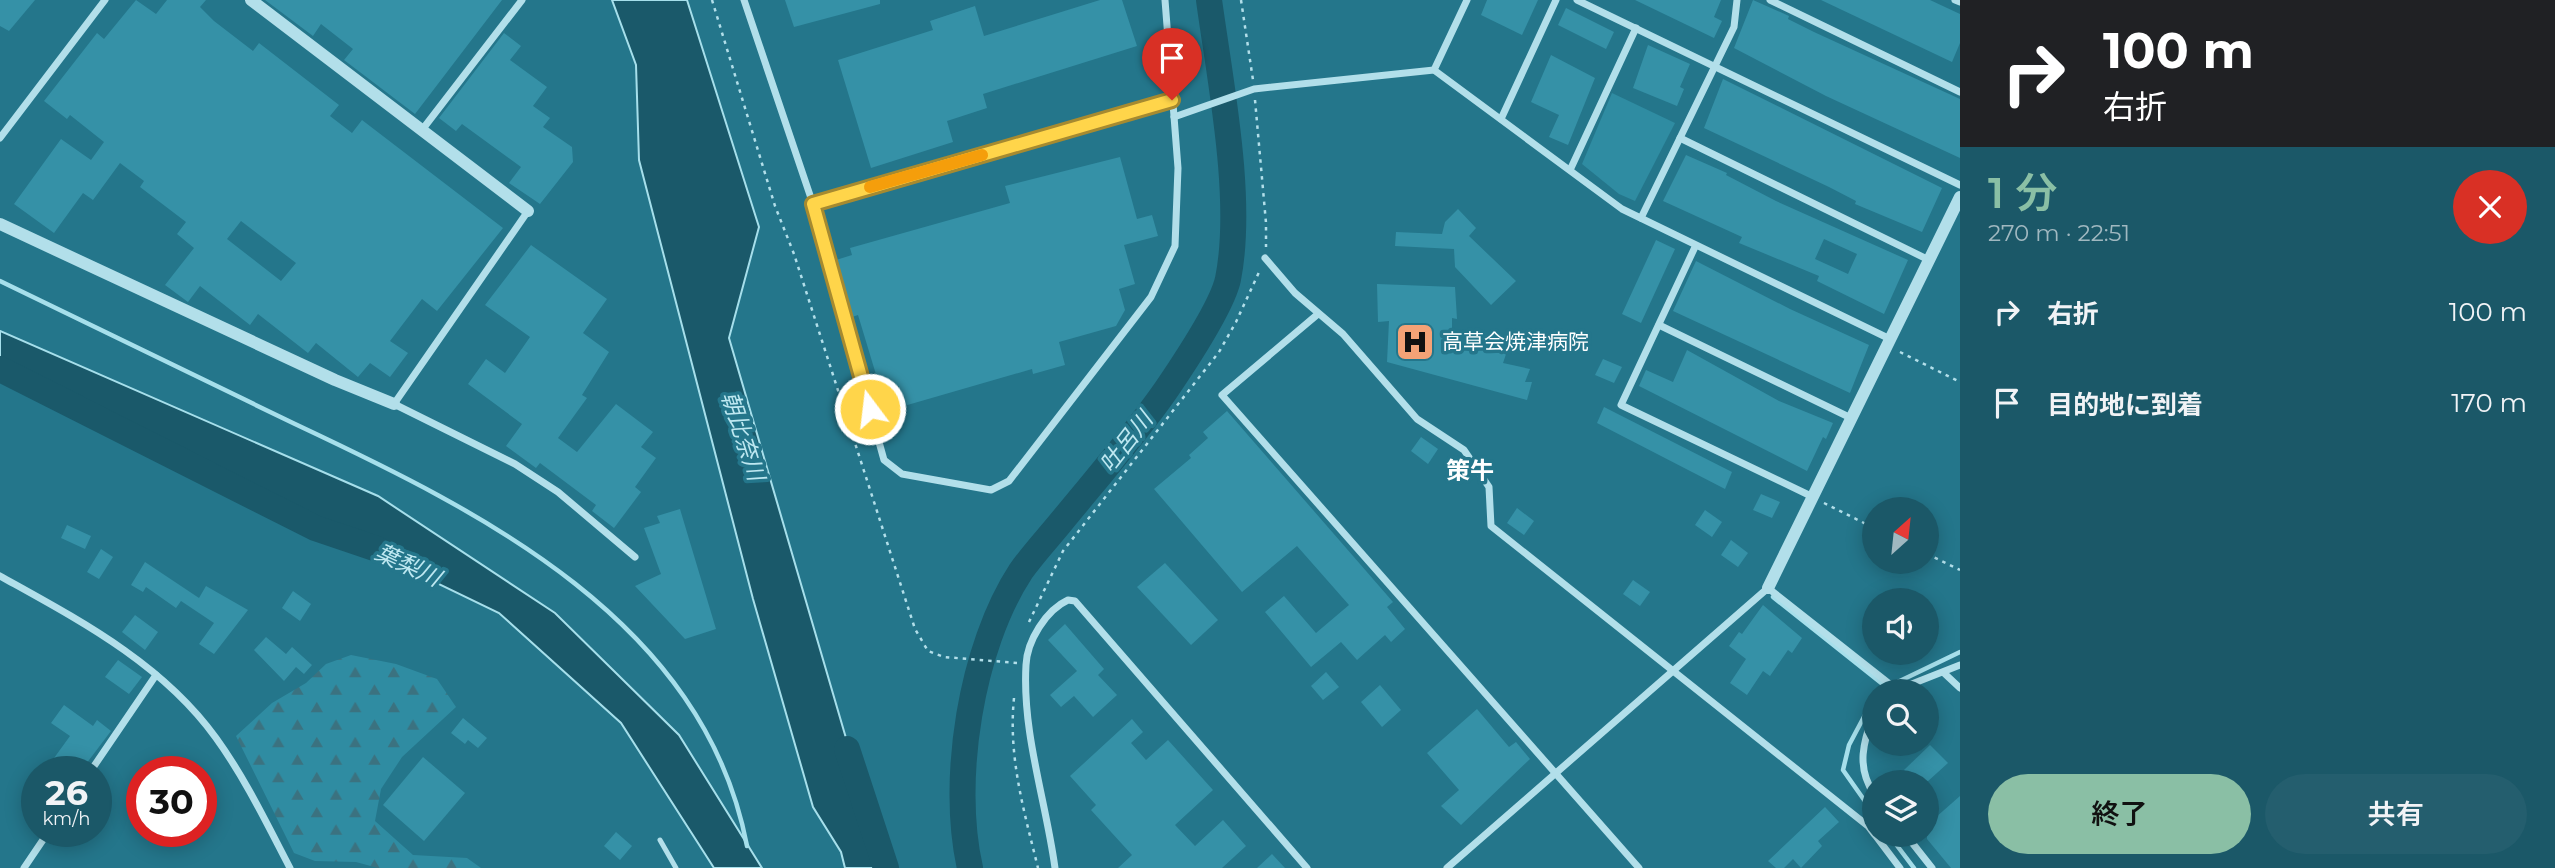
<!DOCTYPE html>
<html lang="ja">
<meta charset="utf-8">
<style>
:root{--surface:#1b5868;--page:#245e6e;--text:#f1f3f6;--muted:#a0b8c0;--accent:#8abfa5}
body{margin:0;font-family:Montserrat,"Noto Sans JP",sans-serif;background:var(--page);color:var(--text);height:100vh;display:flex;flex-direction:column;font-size:26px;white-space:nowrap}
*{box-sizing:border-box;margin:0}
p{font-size:23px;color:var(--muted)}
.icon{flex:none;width:38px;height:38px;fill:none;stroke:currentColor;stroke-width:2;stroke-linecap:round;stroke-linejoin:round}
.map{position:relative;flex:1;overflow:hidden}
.panel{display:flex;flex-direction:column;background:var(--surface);width:595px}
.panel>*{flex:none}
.top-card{background:#202124;color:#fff;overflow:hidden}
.needle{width:46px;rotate:27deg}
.controls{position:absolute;left:1862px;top:497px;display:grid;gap:14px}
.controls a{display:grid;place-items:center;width:77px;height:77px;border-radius:50%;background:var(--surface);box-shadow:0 4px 18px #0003;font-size:35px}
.speed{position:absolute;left:21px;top:756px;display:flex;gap:14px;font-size:35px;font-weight:700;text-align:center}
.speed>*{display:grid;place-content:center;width:91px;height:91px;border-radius:50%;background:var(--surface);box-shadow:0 4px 18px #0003;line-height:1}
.speed small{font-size:18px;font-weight:400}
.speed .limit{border:10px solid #d22;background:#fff;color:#111}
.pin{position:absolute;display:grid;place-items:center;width:60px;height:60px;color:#fff;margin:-72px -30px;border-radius:50% 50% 50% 0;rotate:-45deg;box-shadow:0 0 7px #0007}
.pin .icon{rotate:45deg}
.me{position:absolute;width:77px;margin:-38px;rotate:345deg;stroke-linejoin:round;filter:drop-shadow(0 0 5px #0008)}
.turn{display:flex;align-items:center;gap:24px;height:147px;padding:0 28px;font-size:32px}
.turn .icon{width:91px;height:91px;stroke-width:2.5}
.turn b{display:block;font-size:49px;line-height:60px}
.round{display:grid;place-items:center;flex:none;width:74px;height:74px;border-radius:37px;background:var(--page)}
.head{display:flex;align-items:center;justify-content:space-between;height:119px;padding:0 28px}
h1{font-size:42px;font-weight:600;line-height:52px;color:var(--accent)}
.primary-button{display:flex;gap:14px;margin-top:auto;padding:14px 28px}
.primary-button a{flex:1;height:80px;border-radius:42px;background:var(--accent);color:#111;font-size:28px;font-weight:600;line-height:80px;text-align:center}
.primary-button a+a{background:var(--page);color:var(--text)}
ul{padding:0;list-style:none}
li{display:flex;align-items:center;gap:21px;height:91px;padding:0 28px}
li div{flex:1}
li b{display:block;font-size:26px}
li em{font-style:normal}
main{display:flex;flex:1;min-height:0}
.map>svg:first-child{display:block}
.forest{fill:url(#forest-firs)}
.green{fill:#2f8ca2}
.water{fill:#1a596a;stroke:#a6dfeb;stroke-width:2}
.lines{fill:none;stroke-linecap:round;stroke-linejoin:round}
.stream{stroke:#a6dfeb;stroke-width:4.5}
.river{stroke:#1a596a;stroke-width:26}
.building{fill:#3591a7;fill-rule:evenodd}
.path{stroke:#b2dfea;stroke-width:2.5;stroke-dasharray:3.5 5;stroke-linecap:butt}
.service{stroke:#b2dfea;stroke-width:5}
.minor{stroke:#b2dfea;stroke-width:7}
.tertiary{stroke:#b2dfea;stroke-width:12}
.route-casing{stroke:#a68a30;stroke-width:18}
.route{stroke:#ffd54a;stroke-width:12}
.slow{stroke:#f59e0b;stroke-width:12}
.labels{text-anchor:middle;stroke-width:7;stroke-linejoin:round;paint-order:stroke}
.poi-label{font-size:21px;fill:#fff;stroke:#24768b;text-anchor:start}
.water-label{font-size:23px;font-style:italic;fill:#bee8f1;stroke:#24768b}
.quarter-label{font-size:24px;font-weight:bold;fill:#fff;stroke:#24768b}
</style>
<main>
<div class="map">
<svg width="1960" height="868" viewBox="0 0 1960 868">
<defs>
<pattern id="forest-firs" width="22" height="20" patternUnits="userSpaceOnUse" patternTransform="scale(1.75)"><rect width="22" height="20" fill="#2f8ca2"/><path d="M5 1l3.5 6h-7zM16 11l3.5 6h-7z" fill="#3b7280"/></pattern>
</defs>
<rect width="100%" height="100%" fill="#24768b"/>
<path class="forest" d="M351 655 396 664 437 679 456 707 402 757 381 789 375 821 413 855 467 858 481 868H378L356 862 315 861 294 853 236 736 272 703 306 683 326 664Z"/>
<path class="green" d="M1612 93 1675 123 1635 201 1619 194 1582 164Z"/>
<g class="water">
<path d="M612 0H687L759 227 729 338 884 868H845L841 852 813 807 753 599 639 160 636 65Z"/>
<path d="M0 331 378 496 555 613 679 735 762 868H714L621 723 499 613 0 372Z"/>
</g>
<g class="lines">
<g class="stream">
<path d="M0 281C98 329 196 377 295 424 482 512 704 621 747 846"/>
<path d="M1773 597 1885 686"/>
<path d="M1879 691 1960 652"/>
<path d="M1874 698 1849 745 1843 770 1874 814"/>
<path d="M1889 835 1914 868"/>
</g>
<g class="river">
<path d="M0 369 315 528 377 549"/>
<path d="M847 749 886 868"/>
<path d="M970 868C950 780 971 647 1021 571 1033 554 1048 538 1061 522 1097 478 1134 436 1166 390 1183 365 1222 307 1228 279 1244 199 1220 81 1209 0"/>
</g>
</g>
<g class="building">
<path d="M0 0H35L9 31 0 26Z"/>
<path d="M136 0 156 14 167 0H206L200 7 214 21 253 51 259 43 339 105 330 116 352 133 362 120 503 228 437 311 422 299 390 341 408 353 390 377 370 363 358 377 316 343 308 353 258 314 250 325 200 286 188 302 165 285 194 248 177 234 186 222 140 187 144 181 120 163 93 200 83 193 54 233 14 204 61 139 91 160 104 142 70 115 67 119 44 101 97 33 104 39ZM241 221 296 263 281 281 227 239Z"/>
<path d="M265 0H502L415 114 344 60 353 49 321 24 313 36Z"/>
<path d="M785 0H880V4L794 27Z"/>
<path d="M1100 0H1122L1137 46 983 94 987 108 947 121 953 142 871 168 838 60 933 30 930 21 975 6 984 36Z"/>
<path d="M1487 0H1538L1522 35 1481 15Z"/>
<path d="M1635 0H1721L1714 17 1722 21 1714 38Z"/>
<path d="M1753 0 1789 16 1788 19 1814 32 1960 99V158L1826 96 1734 48Z"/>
<path d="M1821 0H1930L1960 14V43L1952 62Z"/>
<path d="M1566 8 1614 32 1606 49 1558 25Z"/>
<path d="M504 33 521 46 510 60 547 87 533 106 550 118 543 127 572 147 573 162 540 204 509 183 521 167 462 124 456 131 439 118Z"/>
<path d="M1648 45 1690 64 1680 87 1684 89 1677 106 1633 88Z"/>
<path d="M1551 55 1595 78 1568 145 1549 137 1559 115 1531 102Z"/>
<path d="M1723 79 1942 188 1922 232 1855 204 1856 201 1829 187 1704 128Z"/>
<path d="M1686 155 1727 173 1726 175 1776 201 1908 260 1884 314 1817 281 1819 276 1739 243 1742 237 1663 201ZM1824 239 1857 254 1848 274 1815 259Z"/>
<path d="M1120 157 1137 219 1152 215 1158 236 1124 245 1135 284 1119 289 1125 310 1116 326 1059 342 1065 365 1033 374 1032 369 904 406 898 386 881 391 858 315 852 317 836 260 852 255 850 248 1010 203 1005 186Z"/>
<path d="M1458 209 1476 228 1469 236 1516 281 1491 305 1455 267 1454 249 1395 246 1396 232 1442 234 1445 222Z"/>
<path d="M1656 240 1675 249 1641 323 1622 314Z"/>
<path d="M531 245 607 299 583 333 609 352 582 395 587 398 558 438 577 452 616 404 653 432 641 447 656 458 635 487 641 492 614 528 592 511 596 505 540 463 536 468 506 446 522 424 468 384 486 359 505 373 530 337 485 305Z"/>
<path d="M1696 261 1790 309 1869 345 1850 393 1673 311Z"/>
<path d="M1377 284 1455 287 1457 319 1452 318V345L1477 354 1480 347 1506 354 1503 363 1530 369 1525 382H1532L1527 400 1387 362 1389 321 1378 322Z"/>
<path d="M1687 350 1779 401 1833 423 1826 439 1823 437 1807 471 1639 386 1646 370 1673 382Z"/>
<path d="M1603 359 1622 367 1614 383 1595 375Z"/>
<path d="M1604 407 1732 472 1725 489 1597 423Z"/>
<path d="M1227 411 1393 602 1387 607 1405 629 1391 642 1385 635 1357 660 1341 642 1311 667 1265 612 1284 596 1316 633 1349 605 1297 546 1242 592 1154 489 1191 458 1189 455 1208 438 1203 432Z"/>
<path d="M1421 437 1438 449 1428 464 1411 451Z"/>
<path d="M1761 494 1780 502 1772 518 1753 510Z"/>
<path d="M1517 508 1534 521 1524 535 1507 523Z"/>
<path d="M680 509 716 629 685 639 635 586 661 574 644 528 660 523 657 516Z"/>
<path d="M1705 510 1722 522 1712 537 1695 525Z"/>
<path d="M67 525 91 536 85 549 61 538Z"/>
<path d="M1731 540 1748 553 1738 567 1721 555Z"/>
<path d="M101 549 113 557 99 579 87 572Z"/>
<path d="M145 562 199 598 206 586 248 610 214 654 199 644 214 623 181 601 176 608 146 587 143 592 131 585Z"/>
<path d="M1165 563 1218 620 1191 645 1137 587Z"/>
<path d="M1633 580 1650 592 1640 606 1623 594Z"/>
<path d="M293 591 311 604 300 621 282 608Z"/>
<path d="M1763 605 1802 638 1792 653 1788 650 1770 676 1763 671 1747 695 1730 683 1746 659 1729 646 1739 632 1742 634Z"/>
<path d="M135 615 158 632 145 650 122 632Z"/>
<path d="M1065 624 1104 669 1098 675 1117 695 1093 717 1074 696 1061 707 1050 695 1077 671 1048 640Z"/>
<path d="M266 637 286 654 292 647 312 665 304 674 296 667 284 681 254 650Z"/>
<path d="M118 660 142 677 129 694 105 677Z"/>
<path d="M1326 672 1339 687 1323 700 1311 686Z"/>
<path d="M1380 685 1401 710 1382 727 1361 702Z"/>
<path d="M64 705 93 726 97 720 111 731 80 772H58L49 765 70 736 51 723Z"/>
<path d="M1477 709 1509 747 1516 742 1530 759 1461 825 1441 806 1459 790 1427 753Z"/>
<path d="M463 718 487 738 478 748 468 740 465 744 451 733Z"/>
<path d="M1132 719 1143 732 1131 743 1146 760 1168 740 1213 790 1175 825 1195 846 1223 820 1246 846 1222 868H1118L1132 855 1091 810 1096 805 1070 776Z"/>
<path d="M1930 745 1948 763 1927 782H1915L1904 770Z"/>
<path d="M423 757 465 793 424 841 383 805Z"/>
<path d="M1960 796V868H1951L1927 839V825Z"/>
<path d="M1825 807 1839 822 1818 841 1822 846 1801 868 1793 859 1784 868H1776L1768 861Z"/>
<path d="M616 832 632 846 620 860 604 846Z"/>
<path d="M1272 854 1285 868H1257Z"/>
</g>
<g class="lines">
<g class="path">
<path d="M712 0 775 206 794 254 915 629 928 651 944 657 1017 663"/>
<path d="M1241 0 1253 80"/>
<path d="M1255 100 1266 223V247"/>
<path d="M1900 352 1960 382"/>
<path d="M1824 503 1874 528"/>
<path d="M1927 554 1960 570"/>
<path d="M1029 622 1063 551 1219 352 1236 322 1260 270"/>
<path d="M1014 698C1008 757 1024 811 1038 868"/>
</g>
<path class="service" d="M660 840 676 868"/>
<g class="minor">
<path d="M744 0 813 204 884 460 902 474 991 490 1009 481 1151 297 1175 246 1178 168 1165 0"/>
<path d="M1467 0 1434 70 1622 209 1890 339"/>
<path d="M1577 0 1960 185"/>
<path d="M1770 0 1960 92"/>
<path d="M1955 0 1960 2"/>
<path d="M1174 117 1254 89 1434 70"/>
<path d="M1501 119 1556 0"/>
<path d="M422 130 522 0"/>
<path d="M0 138 105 0"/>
<path d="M1680 138 1929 260"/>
<path d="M1571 168 1636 28"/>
<path d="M813 204 1172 100"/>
<path d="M528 211 394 404 515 464 558 492 635 557"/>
<path d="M1641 218 1734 27 1737 0"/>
<path d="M1695 247 1621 405 1813 497"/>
<path d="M1265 258 1295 293 1343 334 1417 419 1464 450 1489 487 1491 526 1868 826 1874 834"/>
<path d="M1318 314 1222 395 1639 868"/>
<path d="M1659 325 1851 418"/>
<path d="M0 576C79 620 162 663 216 738 245 778 267 824 290 868"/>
<path d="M1944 673 1960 688"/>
<path d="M1894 691 1960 665"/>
<path d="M1874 713C1863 742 1856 767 1874 794"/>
<path d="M90 772 156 675"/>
<path d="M1875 835 1900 868"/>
<path d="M1906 835 1932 868"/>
<path d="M24 868 49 831"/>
<path d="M1055 868C1046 801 1022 733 1026 665 1027 641 1046 610 1068 600L1075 601 1307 868"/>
<path d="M1447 868 1768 588 1896 689"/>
</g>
<g class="tertiary">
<path d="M251 0 528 211"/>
<path d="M0 224 335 380 394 404"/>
<path d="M1768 588 1960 197"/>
</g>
</g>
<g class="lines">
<defs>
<path id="route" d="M870 409 813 204 1172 100"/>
</defs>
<use href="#route" class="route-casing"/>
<use href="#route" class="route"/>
<path class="slow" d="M870 187 982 155"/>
</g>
<defs>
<symbol id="hospital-square" viewBox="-11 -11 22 22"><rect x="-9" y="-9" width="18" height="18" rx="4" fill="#f4a276" stroke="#24768b"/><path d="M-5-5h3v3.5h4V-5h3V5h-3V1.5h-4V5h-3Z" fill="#111"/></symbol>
</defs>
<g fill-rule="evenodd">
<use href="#hospital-square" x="1393" y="320" width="44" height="44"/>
</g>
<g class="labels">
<g class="poi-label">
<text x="1442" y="349">高草会焼津病院</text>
</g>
<g class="water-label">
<text transform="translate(743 436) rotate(72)" y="8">朝比奈川</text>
<text transform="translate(1126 442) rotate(-52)" y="8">吐呂川</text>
<text transform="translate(408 565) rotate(25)" y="8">葉梨川</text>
</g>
<g class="quarter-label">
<text x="1470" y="479">策牛</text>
</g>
</g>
</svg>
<div class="controls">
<a><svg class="needle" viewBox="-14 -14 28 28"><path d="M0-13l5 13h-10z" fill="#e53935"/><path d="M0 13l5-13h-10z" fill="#a0b8c0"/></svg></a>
<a><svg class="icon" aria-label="sound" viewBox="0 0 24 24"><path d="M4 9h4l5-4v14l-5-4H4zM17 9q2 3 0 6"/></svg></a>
<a><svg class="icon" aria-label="search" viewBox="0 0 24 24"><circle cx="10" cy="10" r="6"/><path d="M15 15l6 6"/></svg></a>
<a><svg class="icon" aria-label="layers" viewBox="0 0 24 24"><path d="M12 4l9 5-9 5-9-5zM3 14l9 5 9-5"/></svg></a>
</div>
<div class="speed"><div>26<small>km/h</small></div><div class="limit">30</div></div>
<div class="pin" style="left:1172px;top:100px;background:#d93025"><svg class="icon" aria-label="arrive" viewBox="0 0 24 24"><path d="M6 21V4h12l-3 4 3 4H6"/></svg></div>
<svg class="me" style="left:870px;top:409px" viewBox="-20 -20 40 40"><circle r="17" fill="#ffd54a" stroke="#fff" stroke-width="3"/><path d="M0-11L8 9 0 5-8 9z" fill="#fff"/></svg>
</div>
<section class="panel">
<div class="top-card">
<div class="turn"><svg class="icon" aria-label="right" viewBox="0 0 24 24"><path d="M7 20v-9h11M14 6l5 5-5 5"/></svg><div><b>100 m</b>右折</div></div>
</div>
<div class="head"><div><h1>1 分</h1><p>270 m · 22:51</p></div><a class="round" style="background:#d93025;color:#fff"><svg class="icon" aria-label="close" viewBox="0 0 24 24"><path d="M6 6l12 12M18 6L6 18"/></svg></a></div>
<ul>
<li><svg class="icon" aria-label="right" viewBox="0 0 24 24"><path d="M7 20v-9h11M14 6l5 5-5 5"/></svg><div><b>右折</b></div><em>100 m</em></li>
<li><svg class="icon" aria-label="arrive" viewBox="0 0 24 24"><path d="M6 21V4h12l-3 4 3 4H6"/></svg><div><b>目的地に到着</b></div><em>170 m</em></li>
</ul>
<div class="primary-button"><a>終了</a><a>共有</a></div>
</section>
</main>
